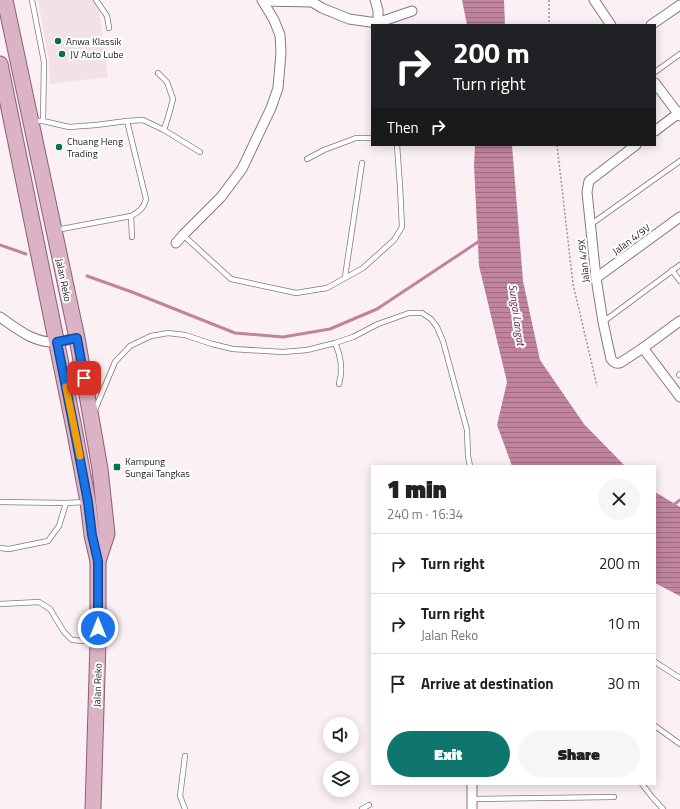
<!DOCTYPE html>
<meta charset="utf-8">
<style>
:root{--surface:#fff;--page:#f6f6f6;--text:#222;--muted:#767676;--line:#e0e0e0;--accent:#0f766e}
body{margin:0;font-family:"Titillium Web",sans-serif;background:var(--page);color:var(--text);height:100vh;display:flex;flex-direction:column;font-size:15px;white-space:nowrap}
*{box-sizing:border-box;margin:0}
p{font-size:13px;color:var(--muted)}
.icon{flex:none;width:22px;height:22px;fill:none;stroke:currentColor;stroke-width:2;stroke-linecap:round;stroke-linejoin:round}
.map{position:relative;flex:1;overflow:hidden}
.side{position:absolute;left:371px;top:465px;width:285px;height:320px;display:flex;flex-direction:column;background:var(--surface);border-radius:0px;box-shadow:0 2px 10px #0003}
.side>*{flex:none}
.top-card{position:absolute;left:371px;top:24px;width:285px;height:122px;border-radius:0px;box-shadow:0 2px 10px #0003;background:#202124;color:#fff;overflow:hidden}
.controls{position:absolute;left:323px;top:717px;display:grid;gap:8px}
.controls a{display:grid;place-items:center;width:36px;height:36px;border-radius:50%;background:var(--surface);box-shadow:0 2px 10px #0003;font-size:20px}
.pin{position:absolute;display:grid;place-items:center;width:34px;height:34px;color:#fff;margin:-17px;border-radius:8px;box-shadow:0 2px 6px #0006}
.me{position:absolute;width:44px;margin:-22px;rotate:0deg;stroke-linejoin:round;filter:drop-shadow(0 0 3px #0008)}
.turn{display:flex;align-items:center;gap:14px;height:84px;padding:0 16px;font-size:18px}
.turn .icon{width:52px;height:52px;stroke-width:2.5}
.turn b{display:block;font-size:28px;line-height:34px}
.then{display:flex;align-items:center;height:38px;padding:0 16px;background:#0003;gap:8px;font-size:15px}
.round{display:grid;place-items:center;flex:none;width:42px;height:42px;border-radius:21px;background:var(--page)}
.summary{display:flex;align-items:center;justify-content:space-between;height:68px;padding:0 16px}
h1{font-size:24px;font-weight:800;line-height:30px}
.primary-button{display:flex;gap:8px;margin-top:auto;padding:8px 16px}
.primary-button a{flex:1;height:46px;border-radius:24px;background:var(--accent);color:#fff;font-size:16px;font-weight:800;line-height:46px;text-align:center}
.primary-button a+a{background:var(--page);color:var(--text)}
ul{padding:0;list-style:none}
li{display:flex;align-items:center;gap:12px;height:60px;padding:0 16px;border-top:1px solid var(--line)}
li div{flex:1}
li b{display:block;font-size:15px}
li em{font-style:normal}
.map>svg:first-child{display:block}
.built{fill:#f3e1e8}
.water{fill:url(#water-rules)}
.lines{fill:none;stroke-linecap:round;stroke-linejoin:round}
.stream{stroke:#c1849f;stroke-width:3}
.service-casing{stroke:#827a7d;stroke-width:6}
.minor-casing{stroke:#827a7d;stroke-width:11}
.primary-casing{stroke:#8c5f74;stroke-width:17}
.path{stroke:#9c9598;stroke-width:1.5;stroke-dasharray:2 2;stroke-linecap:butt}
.service{stroke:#fff;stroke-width:4.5}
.minor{stroke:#fff;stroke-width:9}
.primary{stroke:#dcb3c5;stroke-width:15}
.route-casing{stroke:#114b97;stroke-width:10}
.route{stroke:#1a73e8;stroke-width:7}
.slow{stroke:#f59e0b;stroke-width:7}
.poi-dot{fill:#06724a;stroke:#fff;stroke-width:1.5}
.labels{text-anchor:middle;stroke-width:4;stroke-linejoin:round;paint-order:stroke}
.poi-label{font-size:10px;fill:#252223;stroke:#fff;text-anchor:start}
.street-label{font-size:10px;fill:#252223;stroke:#fff}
.water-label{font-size:11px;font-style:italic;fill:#5d143c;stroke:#fff}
</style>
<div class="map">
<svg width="680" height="809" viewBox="0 0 680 809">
<defs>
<pattern id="water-rules" width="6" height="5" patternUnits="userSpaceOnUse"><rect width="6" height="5" fill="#c1849f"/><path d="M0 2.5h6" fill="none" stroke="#9d6c81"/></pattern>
</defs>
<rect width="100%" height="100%" fill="#fbf1f5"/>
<path class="built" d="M38 0H98L108 77 50 84 49 60Z"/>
<g class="water">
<path d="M462 0H504L505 25H467Z"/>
<path d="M475 145H512L523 281 540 360 584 424 625 466H512L497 425 507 382 479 266 474 166Z"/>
<path d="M655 492 680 507V596L655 583Z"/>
</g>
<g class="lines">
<g class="stream">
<path d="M0 245 26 254"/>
<path d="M87 276 132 292 235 333 283 337 330 329 377 309 481 240"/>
<path d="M672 506 680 500"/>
</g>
<defs>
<g id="service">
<path d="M32 0 44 62 43 121H32"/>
<path d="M96 0 107 16 109 28"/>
<path d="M655 72 680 54"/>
<path d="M158 73 167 82 173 99 169 114 164 130"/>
<path d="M43 121 69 127 96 125 127 121 143 120 164 130 200 152"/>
<path d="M307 159 324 150 356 138H372"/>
<path d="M131 216 132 237"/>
<path d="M590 225 680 161"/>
<path d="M56 230 131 216C139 212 144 208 146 199L127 121"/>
<path d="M183 235 231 279 296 293 327 288 363 268 394 240 402 227 400 186 397 145"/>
<path d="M672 270 680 281"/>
<path d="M345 277 362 163"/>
<path d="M603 322 680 265"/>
<path d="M335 343C341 356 343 370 339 384"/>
<path d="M679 375 680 374"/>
<path d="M94 412 115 362 130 346 151 336 168 333 185 335 212 344 233 349 283 352 307 350 335 343 353 337 378 324 409 313H422L431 319 437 327 443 341 467 430 468 456 470 466"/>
<path d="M0 502 66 503 86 502"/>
<path d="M0 548 9 549 48 541 59 526 66 503"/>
<path d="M0 604 39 602 50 609 64 632 72 640 96 642"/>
<path d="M655 662 680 678"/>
<path d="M655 726 680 744"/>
<path d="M642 784 652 797 663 809"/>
<path d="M472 799 614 797"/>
<path d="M185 809 180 796 185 756"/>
<path d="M362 809 369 805"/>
</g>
<g id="minor">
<path d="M375 0 378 10V25"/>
<path d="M594 0 611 25"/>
<path d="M263 1 312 2 322 8 349 19 377 23 412 11"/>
<path d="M651 25 680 5"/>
<path d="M655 83 680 116"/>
<path d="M655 131 680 112"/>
<path d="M636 145 589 181 587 192 596 278 603 322 611 359C614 363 616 364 620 363L643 348"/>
<path d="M176 243 183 235 221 197 242 169 271 108 278 88 281 53 280 35 274 20 262 0"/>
<path d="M596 278 680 217"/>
<path d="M0 317C17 329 35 344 58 342 64 341 70 339 77 338"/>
<path d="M680 321 643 348 680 397"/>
<path d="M472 784V809"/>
</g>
<g id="primary">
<path d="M5 0 77 338 100 469 107 534 98 561"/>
<path d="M0 64 74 428 88 502 92 535 98 561V642L93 809"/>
</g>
</defs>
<use href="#service" class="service-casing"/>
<use href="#minor" class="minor-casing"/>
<use href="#primary" class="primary-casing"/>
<g class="path">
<path d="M549 0V25"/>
<path d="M557 145 573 284 597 386"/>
</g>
<use href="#service" class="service"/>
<use href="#minor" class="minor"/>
<use href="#primary" class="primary"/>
</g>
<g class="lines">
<defs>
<path id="route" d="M84 378 77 338 57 342 74 428 88 502 92 535 98 561V628"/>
</defs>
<use href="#route" class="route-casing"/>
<use href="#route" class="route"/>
<path class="slow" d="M66 387 80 456"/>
</g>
<g class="poi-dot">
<circle cx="58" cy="41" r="4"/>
<circle cx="62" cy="54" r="4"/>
<circle cx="59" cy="147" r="4"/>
<rect x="113" y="463" width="8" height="8" rx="2"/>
</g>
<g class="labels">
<g class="poi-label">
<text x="66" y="45">Anwa Klassik</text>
<text x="70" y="58">JV Auto Lube</text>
<text x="67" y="145">Chuang Heng<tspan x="67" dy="12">Trading</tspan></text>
<text x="125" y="465">Kampung<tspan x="125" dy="12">Sungai Tangkas</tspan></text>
</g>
<g class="street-label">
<text transform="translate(631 239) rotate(-36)" y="4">Jalan 4/9V</text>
<text transform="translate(583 261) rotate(-96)" y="4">Jalan 4/9X</text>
<text transform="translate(64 280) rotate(78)" y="4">Jalan Reko</text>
<text transform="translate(97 685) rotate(-88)" y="4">Jalan Reko</text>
</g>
<g class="water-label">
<text transform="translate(517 315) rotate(82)" y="4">Sungai Langat</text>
</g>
</g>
</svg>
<div class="controls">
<a><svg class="icon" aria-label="sound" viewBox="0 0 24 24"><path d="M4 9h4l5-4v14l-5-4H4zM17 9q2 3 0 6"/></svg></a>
<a><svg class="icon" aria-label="layers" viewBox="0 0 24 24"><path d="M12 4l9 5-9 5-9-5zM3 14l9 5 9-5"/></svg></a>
</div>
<div class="pin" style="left:84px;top:378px;background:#d93025"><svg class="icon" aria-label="arrive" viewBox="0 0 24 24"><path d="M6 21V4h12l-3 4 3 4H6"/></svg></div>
<svg class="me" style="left:98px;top:628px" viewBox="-20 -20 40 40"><circle r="17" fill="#1a73e8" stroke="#fff" stroke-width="3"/><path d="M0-11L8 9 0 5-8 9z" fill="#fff"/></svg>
<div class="top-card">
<div class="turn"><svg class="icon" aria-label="right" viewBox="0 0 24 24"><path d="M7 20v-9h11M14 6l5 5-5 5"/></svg><div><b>200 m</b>Turn right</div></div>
<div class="then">Then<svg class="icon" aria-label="right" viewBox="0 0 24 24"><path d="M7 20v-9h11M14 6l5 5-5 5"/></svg></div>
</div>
<section class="side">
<div class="summary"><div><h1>1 min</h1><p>240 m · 16:34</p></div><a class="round"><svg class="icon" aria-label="close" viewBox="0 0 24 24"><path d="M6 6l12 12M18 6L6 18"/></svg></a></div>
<ul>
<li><svg class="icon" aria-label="right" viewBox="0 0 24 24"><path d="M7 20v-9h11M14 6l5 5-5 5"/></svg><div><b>Turn right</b></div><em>200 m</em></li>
<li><svg class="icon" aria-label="right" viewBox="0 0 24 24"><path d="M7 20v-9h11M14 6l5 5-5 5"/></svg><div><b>Turn right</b><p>Jalan Reko</p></div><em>10 m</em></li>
<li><svg class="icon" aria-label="arrive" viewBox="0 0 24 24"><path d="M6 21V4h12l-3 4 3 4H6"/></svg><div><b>Arrive at destination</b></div><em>30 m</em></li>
</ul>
<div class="primary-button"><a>Exit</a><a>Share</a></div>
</section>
</div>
